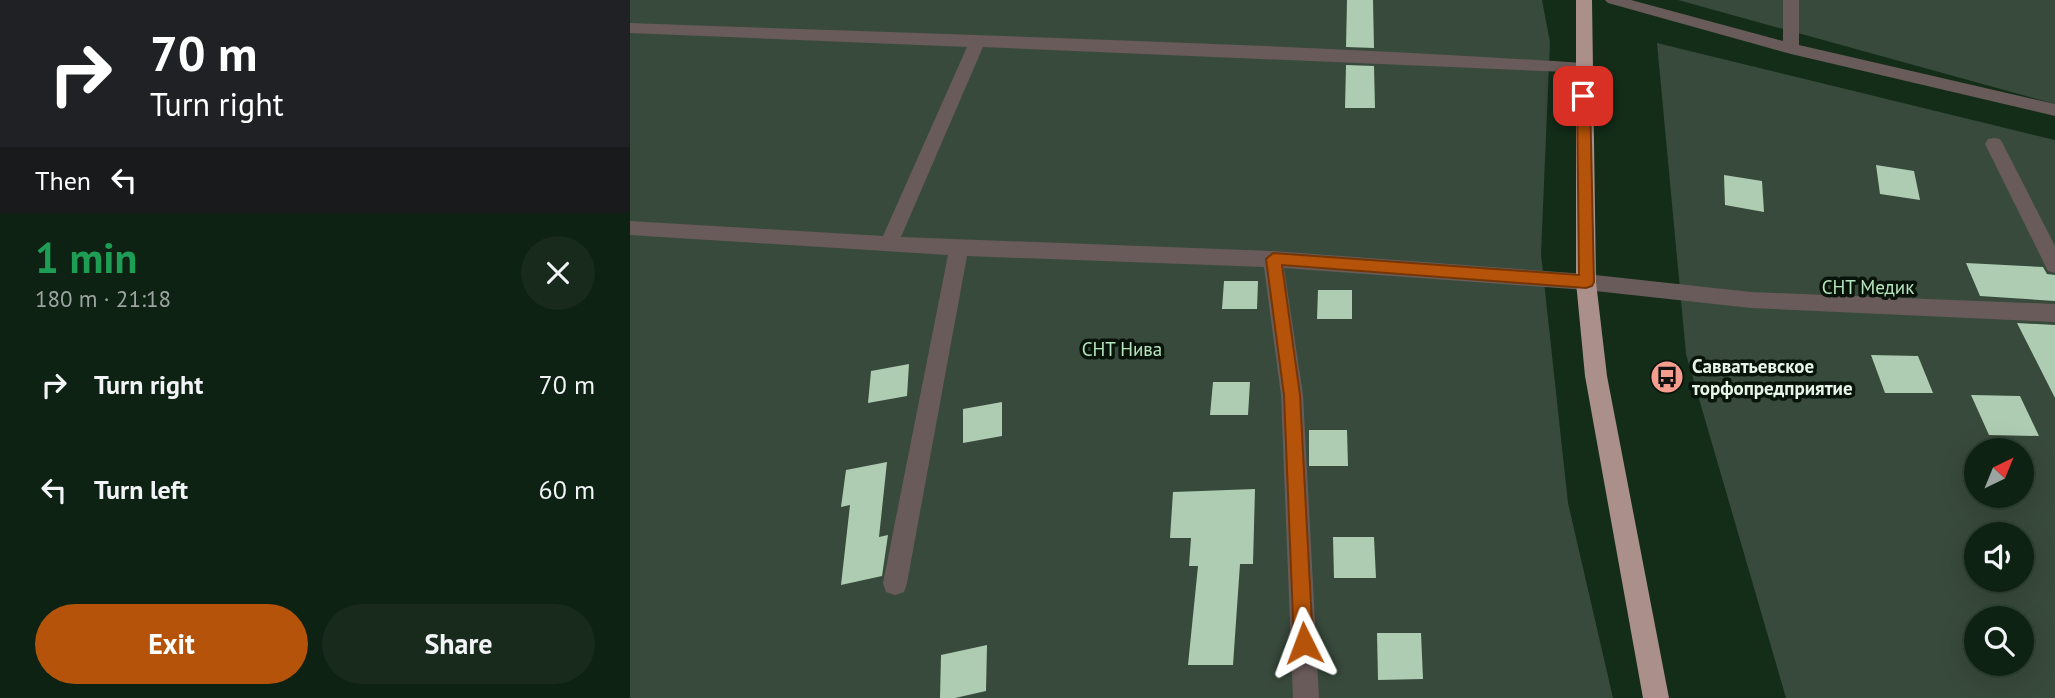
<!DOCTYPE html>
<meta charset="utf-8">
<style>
:root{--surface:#0e2213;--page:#172a1c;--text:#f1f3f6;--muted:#9ba4a0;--line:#2e3f33;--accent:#b45309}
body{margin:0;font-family:"PT Sans",sans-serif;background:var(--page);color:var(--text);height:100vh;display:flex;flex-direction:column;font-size:26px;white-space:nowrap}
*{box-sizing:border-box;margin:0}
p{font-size:23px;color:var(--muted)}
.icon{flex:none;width:38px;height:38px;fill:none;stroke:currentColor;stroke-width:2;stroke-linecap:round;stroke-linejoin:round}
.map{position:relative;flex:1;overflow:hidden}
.side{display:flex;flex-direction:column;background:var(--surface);width:630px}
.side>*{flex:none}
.guide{background:#202124;color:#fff;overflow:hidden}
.needle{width:46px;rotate:43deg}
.tools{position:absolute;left:1334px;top:438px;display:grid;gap:14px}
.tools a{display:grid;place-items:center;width:70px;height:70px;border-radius:50%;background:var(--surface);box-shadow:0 7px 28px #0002,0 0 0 2px var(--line);font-size:35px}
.pin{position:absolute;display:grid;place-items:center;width:60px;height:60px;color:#fff;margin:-30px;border-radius:14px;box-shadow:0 4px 10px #0006}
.me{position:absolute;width:77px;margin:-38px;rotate:357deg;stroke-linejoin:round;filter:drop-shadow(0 0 5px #0008)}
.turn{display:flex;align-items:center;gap:24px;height:147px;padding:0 35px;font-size:32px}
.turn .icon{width:91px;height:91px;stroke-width:2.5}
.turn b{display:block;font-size:49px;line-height:60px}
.then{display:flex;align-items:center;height:66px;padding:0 35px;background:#0003;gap:14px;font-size:26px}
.round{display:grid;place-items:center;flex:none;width:74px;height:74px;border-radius:37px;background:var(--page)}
.summary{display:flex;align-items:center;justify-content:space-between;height:119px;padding:0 35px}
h1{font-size:42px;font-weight:800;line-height:52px;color:#1e9e55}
.primary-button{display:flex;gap:14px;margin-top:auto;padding:14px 35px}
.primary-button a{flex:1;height:80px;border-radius:42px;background:var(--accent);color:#fff;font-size:28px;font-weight:800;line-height:80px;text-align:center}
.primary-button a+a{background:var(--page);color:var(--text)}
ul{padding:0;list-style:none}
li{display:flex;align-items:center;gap:21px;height:105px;padding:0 35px}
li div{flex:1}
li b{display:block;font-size:26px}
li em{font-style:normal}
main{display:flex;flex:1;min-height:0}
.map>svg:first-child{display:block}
.green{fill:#384a3b;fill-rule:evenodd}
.building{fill:#adccb2}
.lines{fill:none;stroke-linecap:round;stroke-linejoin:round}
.minor{fill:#695b59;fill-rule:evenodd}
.major{fill:#ab8f8b;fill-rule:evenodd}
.route{fill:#b45309;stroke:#753606;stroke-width:2}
.labels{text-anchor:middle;stroke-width:7;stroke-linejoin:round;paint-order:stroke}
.park-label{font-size:19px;fill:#b7e5bf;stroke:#08130a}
.poi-label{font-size:19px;font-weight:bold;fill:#e6f5e8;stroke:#08130a;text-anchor:start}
</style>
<main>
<section class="side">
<div class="guide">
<div class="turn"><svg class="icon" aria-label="right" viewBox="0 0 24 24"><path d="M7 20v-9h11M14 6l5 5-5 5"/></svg><div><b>70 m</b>Turn right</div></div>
<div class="then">Then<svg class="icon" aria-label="left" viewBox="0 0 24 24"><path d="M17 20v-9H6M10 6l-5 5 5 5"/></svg></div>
</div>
<div class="summary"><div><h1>1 min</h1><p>180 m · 21:18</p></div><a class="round"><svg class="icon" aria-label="close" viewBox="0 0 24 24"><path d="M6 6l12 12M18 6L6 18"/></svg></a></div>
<ul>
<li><svg class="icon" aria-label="right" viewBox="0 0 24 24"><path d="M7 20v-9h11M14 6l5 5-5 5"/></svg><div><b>Turn right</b></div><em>70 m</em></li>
<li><svg class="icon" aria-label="left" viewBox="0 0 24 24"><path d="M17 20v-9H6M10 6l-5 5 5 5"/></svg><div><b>Turn left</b></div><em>60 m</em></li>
</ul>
<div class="primary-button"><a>Exit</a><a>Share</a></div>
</section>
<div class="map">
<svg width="1425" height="698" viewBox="0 0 1425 698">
<rect width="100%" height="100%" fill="#132d19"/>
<g class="green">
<path d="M0 0H912L920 42 911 254 938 503 983 698H0Z"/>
<path d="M1048 0H1425V104Z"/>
<path d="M1027 43 1425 140V698H1156L1056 354ZM1346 450H1391V495H1346ZM1346 534H1391V579H1346ZM1346 618H1391V663H1346Z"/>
</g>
<g class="building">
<path d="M717 0H743L744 48 716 47Z"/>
<path d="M716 65 744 66 745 108H715Z"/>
<path d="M1246 165 1284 171 1290 200 1250 194Z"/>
<path d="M1094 175 1132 181 1134 212 1095 205Z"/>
<path d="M1336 263 1413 267 1417 274 1425 275V301L1350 296Z"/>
<path d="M594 281H628L627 309H592Z"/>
<path d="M688 290H722V319H687Z"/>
<path d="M1387 323 1425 325V398Z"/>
<path d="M1241 355 1288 356 1303 393H1255Z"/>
<path d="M279 364 277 396 238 403 241 371Z"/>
<path d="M583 382H620L618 415H580Z"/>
<path d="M1341 395 1390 396 1409 436 1359 435Z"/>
<path d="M372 402V436L333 443V409Z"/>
<path d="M679 430H717L718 466H679Z"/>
<path d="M257 462 249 537 258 535 252 576 211 585 220 505 211 507 216 470Z"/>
<path d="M625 489 623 564H610L603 665H558L568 566H559L561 538H540L543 492Z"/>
<path d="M703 537H744L746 578H704Z"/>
<path d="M747 633H791L793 679 748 680Z"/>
<path d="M357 645 356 691 325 698H310L311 655Z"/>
</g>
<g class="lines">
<g class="minor">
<path d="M975 0H1001L1153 41V0H1169V45L1425 104V116L1161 54 978 3Z"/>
<path d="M0 23C318 35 635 42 953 63L959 65 961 69 959 73 353 47 271 237 643 251 956 274 1121 292 1425 304V322L1121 308 956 290 654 268 673 395 689 698H663L651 395 634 267 337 256 277 583 274 592 265 595 256 592 253 583 318 255 0 235V221L253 236 337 47 0 33Z"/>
<path d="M1364 138 1370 139 1373 144 1425 246V273L1418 271 1355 144 1358 139Z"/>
</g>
<path class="major" d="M946 0H962L966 282 977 376 1039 698H1013L955 376 946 282Z"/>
</g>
<path class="route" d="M953 91 960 96 964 282 962 286 956 288 652 265 670 395 683 643 681 650 674 652 667 650 664 643 654 395 636 259 643 253 949 275 947 96Z"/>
<defs>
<symbol id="bus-disc" viewBox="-11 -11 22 22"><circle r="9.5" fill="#f59d8f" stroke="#08130a"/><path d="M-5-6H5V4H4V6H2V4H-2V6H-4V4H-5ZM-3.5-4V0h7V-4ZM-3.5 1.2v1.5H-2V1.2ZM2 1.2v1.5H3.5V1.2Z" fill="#111"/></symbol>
</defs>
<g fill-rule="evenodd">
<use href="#bus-disc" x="1018" y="358" width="38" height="38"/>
</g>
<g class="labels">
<g class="park-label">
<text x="1238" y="294">СНТ Медик</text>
<text x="492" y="356">СНТ Нива</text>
</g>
<g class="poi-label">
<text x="1062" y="373">Савватьевское<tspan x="1062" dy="22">торфопредприятие</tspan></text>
</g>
</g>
</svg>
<div class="tools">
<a><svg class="needle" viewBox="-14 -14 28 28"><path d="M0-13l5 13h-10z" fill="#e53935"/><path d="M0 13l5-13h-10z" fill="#9ba4a0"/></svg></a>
<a><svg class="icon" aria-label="sound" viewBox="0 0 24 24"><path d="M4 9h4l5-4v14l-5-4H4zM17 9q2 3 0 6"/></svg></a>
<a><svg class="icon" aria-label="search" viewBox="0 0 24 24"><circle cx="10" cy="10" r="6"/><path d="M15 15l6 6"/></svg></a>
</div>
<div class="pin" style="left:953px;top:96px;background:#d93025"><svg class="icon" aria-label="arrive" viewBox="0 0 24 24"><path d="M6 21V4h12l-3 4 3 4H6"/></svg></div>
<svg class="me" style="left:674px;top:643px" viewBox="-20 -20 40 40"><path d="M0-17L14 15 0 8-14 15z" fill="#b45309" stroke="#fff" stroke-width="4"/></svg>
</div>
</main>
